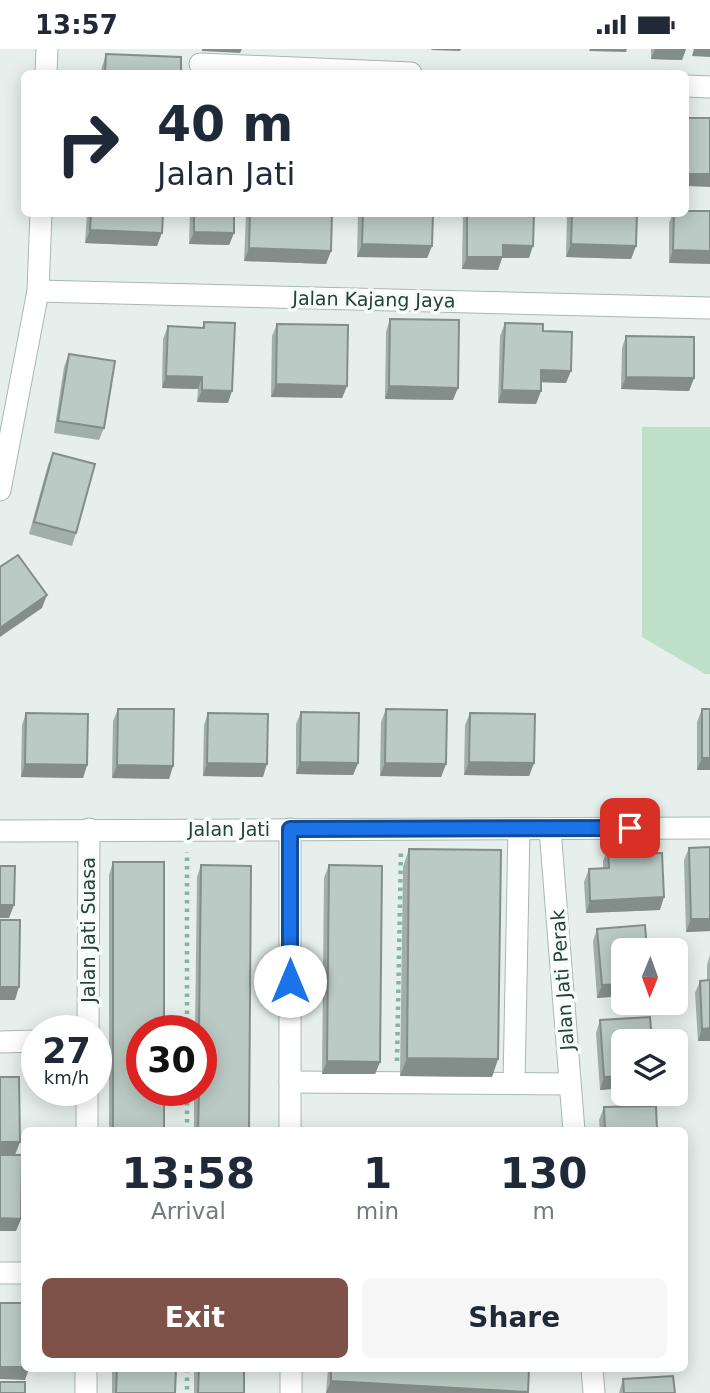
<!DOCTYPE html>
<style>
:root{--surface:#fff;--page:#f6f6f7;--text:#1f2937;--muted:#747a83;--accent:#7f5249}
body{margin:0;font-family:"DejaVu Sans",sans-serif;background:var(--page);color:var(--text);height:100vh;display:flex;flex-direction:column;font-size:26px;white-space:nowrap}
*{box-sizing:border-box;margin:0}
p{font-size:23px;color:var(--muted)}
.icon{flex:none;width:38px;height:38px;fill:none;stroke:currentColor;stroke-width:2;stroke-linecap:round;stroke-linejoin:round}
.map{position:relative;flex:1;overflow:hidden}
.details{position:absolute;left:21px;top:1078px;width:667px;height:245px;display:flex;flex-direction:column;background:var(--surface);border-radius:10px;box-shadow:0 4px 18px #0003}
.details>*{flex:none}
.top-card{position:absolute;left:21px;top:21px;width:668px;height:147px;border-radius:10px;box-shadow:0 4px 18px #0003;background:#fff;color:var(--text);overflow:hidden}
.needle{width:46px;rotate:181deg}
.tools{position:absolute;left:611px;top:889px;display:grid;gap:14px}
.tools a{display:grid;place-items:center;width:77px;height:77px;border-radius:10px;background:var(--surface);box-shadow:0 4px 18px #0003;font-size:35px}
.speed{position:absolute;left:21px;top:966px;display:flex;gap:14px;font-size:35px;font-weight:700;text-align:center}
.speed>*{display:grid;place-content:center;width:91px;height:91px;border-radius:50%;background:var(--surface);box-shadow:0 4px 18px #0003;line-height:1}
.speed small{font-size:18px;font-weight:400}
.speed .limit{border:10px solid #d22;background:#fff;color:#111}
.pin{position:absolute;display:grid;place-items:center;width:60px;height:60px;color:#fff;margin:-30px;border-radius:14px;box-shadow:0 4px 10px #0006}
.me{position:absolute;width:77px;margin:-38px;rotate:0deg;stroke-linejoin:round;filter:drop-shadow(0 0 5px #0008)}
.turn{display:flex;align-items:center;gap:24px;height:147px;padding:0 21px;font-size:32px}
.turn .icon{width:91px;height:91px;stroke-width:2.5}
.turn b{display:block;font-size:49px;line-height:60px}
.eta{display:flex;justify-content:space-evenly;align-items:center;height:119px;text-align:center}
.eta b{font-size:42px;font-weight:700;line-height:49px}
.button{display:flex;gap:14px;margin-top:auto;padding:14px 21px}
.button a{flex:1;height:80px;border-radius:10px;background:var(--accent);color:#fff;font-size:28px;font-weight:700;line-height:80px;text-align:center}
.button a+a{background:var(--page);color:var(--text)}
.status{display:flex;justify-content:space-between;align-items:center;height:49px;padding:0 35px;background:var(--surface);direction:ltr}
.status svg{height:19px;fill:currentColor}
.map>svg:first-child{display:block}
.green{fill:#bfe0c8}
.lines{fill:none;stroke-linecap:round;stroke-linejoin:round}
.minor-casing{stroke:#a8b8b2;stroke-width:23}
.path{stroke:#86b3a5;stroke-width:4.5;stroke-dasharray:3.5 5;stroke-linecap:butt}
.minor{stroke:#fff;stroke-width:21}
.wall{fill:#a1aea9}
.shaded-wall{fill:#838d89}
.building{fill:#bbcac4;stroke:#838d89;stroke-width:2}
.route-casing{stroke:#114b97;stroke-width:18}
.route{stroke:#1a73e8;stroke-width:12}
.labels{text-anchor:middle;stroke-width:7;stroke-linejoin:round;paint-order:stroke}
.street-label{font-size:19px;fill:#24423a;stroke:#f7fbf9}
</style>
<div class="status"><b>13:57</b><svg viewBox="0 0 49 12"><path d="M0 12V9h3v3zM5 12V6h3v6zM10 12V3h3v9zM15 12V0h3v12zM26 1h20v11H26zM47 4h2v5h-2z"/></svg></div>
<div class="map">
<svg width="710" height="1344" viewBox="0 0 710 1344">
<rect width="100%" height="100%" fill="#e6efeb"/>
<path class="green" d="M642 378H710V625H705L642 588Z"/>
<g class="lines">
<defs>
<g id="minor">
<path d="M200 15 411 24"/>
<path d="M46 24 47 0"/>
<path d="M686 37 710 38"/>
<path d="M38 242 710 259"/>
<path d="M0 441 38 242 41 164"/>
<path d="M290 780V1082"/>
<path d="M550 780 574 1082"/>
<path d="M0 782 710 779"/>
<path d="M88 982 89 780"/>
<path d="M0 993 37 992"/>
<path d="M290 1033 570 1035"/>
<path d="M514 1034 519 780"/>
<path d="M87 1082V1041"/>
<path d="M0 1224H24"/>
<path d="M291 1320V1344"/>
<path d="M592 1320 594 1344"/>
<path d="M86 1344V1320"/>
</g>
</defs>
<use href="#minor" class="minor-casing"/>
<g class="path">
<path d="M187 982V803"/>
<path d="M397 1012 401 800"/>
<path d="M187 1082V1041"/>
<path d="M187 1320V1344"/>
</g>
<use href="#minor" class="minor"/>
</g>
<g class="wall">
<path d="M651 0H686L682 11 651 10Z"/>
<path d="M106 5 181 24H101L102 18Z"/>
<path d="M710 162 669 214V174L673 164Z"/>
<path d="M87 164H163L157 197 85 194Z"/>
<path d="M190 164H234V184L229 196 189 195Z"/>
<path d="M246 164H332L331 202 326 215 244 212Z"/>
<path d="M358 164H433L432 197 427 209 357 208Z"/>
<path d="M463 164H534L529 209H502L498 221 462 220Z"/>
<path d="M567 164H637L636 197 631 210 566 208Z"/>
<path d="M390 270 453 351 385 350 386 283Z"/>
<path d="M204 273 228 354 197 353 198 340 162 339 163 290 168 277 202 279Z"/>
<path d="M505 274 543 282 566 334 541 333V342L536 355 498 354 500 287Z"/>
<path d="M277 275 347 337 342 349 271 348 272 287Z"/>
<path d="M626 287 694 329 689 342 621 340 622 299Z"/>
<path d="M69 305 104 379 99 391 54 384 64 318Z"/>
<path d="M53 404 76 484 72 497 29 485 48 416Z"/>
<path d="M118 660 173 717 169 730 112 729 113 672Z"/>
<path d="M386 660 446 715 441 728 380 727 381 673Z"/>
<path d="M702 660H710V721H697V673Z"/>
<path d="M301 663 358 714 353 726 296 725V675Z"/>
<path d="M26 664 87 716 83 729 21 728 22 676Z"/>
<path d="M208 664 263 728 203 727 204 676Z"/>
<path d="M470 664 534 714 529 727 464 726 465 676Z"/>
<path d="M710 798V882L686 883 684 811 689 799Z"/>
<path d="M409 800 498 1010 492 1028 400 1027 403 818Z"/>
<path d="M608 800 630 805 660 861 586 864 584 833 589 820 603 819V812Z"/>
<path d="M113 813 164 1082H109V826Z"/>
<path d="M201 816 249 1082H194V1041H201V982H195L197 828Z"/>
<path d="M329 816 380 1013 375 1025H322L324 829Z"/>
<path d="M597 880 623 901V947L597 949 593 892Z"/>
<path d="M710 906V992H698L695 944 700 932 707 931V916Z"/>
<path d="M600 971 623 992V1039L600 1041 596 984Z"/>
<path d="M604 1058 657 1082H600L599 1071Z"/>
<path d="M112 1320H176L175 1344H112Z"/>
<rect x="194" y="1320" width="50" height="24"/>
<path d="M328 1320H529L528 1344H326Z"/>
<path d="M623 1330 675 1344H619Z"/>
</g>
<g class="shaded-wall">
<path d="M202 0H242L240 4 202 2Z"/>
<path d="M432 0H461L460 2 431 1Z"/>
<path d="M590 0H627L626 3 589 2Z"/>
<path d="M655 0H686L682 11 651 10Z"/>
<path d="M694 0H710V8L692 7Z"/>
<path d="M686 125H710V138L686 137Z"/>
<path d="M90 181 162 184 157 197 85 194Z"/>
<path d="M194 183 234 184 229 196 189 195Z"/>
<path d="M362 195 432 197 427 209 357 208Z"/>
<path d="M571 195 636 197 631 210 566 208Z"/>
<path d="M503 196 533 197 529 209H502L498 221 462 220 467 208Z"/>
<path d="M249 199 331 202 326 215 244 212Z"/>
<path d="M673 201 710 202V215L669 214Z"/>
<path d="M541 321 571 322 566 334 537 333Z"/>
<path d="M166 327 202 328 198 340 162 339Z"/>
<path d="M626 328 694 329 689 342 621 340Z"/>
<path d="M276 335 347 337 342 349 271 348Z"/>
<path d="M389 337 458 339 453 351 385 350Z"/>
<path d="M202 341 232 342 228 354 197 353Z"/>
<path d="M502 341 541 342 536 355 498 354Z"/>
<path d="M47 546 42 559 0 588V579Z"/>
<path d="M702 709H710V721H697Z"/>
<path d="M300 713 358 714 353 726 296 725Z"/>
<path d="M469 713 534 714 529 727 464 726Z"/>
<path d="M207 714 267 715 263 728 203 727Z"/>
<path d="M385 714 446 715 441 728 380 727Z"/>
<path d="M25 715 87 716 83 729 21 728Z"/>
<path d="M117 716 173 717 169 730 112 729Z"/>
<path d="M664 848 660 861 586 864 590 852Z"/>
<path d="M0 856H14L9 869H0Z"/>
<path d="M691 870H710V882L686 883Z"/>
<path d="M623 935V947L597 949 602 936Z"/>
<path d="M0 938H19L15 951H0Z"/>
<path d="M710 979V992H698L702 980Z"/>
<path d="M407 1009 498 1010 492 1028 400 1027Z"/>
<path d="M327 1012 380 1013 375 1025H322Z"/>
<path d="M623 1027V1039L600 1041 604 1028Z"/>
<path d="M0 1093H20L15 1106H0Z"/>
<path d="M0 1169 21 1170 16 1182H0Z"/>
<path d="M0 1318H24V1320H29L25 1331 0 1330Z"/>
<path d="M331 1332 528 1343V1344H326Z"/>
</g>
<g class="building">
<path d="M106 5 181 8V24H105Z"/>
<rect x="686" y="69" width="24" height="56"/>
<path d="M686 162H710V202L673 201 674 164H686Z"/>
<path d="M91 164H163L162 184 90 181Z"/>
<path d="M194 164H234V184L194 183Z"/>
<path d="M250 164H332L331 202 249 199Z"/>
<path d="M363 164H433L432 197 362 195Z"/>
<path d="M467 164H534L533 197 503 196V208H467Z"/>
<path d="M572 164H637L636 197 571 195Z"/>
<path d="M390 270 459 271 458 339 389 337Z"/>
<path d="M204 273 235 274 232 342 202 341V328L166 327 168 277 204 279Z"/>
<path d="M505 274 543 275V282L572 283 571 322 541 321V342L502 341Z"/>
<path d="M277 275 348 276 347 337 276 335Z"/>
<path d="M626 287 694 288V329L626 328Z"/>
<path d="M69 305 115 312 104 379 58 372Z"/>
<path d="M53 404 95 415 76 484 34 473Z"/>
<path d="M18 506 47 546 0 579V518Z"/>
<path d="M118 660H174L173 717 117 716Z"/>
<path d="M386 660 447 661 446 715 385 714Z"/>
<rect x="702" y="660" width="8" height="49"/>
<path d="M301 663 359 664 358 714 300 713Z"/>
<path d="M26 664 88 665 87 716 25 715Z"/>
<path d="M208 664 268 665 267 715 207 714Z"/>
<path d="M470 664 535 665 534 714 469 713Z"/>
<path d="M710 798V870H691L689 799Z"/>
<path d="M630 799V805L662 804 664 848 590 852 589 820 609 819 608 800Z"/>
<path d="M409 800 501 801 498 1010 407 1009Z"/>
<path d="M113 813H164V982H142V1041H164V1082H113Z"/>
<path d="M201 816 251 817 249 1082H198L199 1041H201V982H199Z"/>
<path d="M329 816 382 817 380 1013 327 1012Z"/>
<path d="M0 817H15L14 856H0Z"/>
<path d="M0 871H20L19 938H0Z"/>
<path d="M645 876 647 901H623V935L602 936 597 880Z"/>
<path d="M710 931V979L702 980 700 932Z"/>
<path d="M650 968 652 992H623V1027L604 1028 600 971Z"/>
<path d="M0 1028H19L20 1093H0Z"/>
<path d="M656 1057 657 1082H605L604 1058Z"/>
<path d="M0 1106H22L21 1170 0 1169Z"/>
<rect x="0" y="1254" width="24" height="64"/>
<path d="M117 1320H176L175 1344H116Z"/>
<path d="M199 1320H244V1344H198Z"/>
<path d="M331 1320H529L528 1343 331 1332Z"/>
<path d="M673 1327 675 1344H624L623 1330Z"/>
<rect x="0" y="1333" width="25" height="11"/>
</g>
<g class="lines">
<defs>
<path id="route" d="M290 932V780L630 779"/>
</defs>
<use href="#route" class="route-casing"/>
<use href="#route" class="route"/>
</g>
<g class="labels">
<g class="street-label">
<text transform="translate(374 250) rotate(1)" y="7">Jalan Kajang Jaya</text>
<text x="229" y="787">Jalan Jati</text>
<text transform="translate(88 881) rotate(-90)" y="7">Jalan Jati Suasa</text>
<text transform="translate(562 931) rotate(-94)" y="7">Jalan Jati Perak</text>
</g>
</g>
</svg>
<div class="tools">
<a><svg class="needle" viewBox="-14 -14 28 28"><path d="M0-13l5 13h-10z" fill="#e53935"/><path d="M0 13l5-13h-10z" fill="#747a83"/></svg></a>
<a><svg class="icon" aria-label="layers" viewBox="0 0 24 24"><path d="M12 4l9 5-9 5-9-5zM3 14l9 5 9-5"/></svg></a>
</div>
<div class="speed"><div>27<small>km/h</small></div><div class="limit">30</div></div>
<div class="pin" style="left:630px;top:779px;background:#d93025"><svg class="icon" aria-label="arrive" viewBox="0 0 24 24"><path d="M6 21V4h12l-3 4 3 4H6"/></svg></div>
<svg class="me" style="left:290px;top:932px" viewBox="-20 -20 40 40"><circle r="19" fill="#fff"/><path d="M0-13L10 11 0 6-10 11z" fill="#1a73e8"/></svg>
<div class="top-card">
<div class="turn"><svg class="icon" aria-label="right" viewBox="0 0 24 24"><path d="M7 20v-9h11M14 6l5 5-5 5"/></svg><div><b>40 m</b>Jalan Jati</div></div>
</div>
<section class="details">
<div class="eta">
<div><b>13:58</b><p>Arrival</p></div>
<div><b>1</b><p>min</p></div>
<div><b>130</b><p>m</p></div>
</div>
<div class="button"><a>Exit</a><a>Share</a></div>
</section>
</div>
